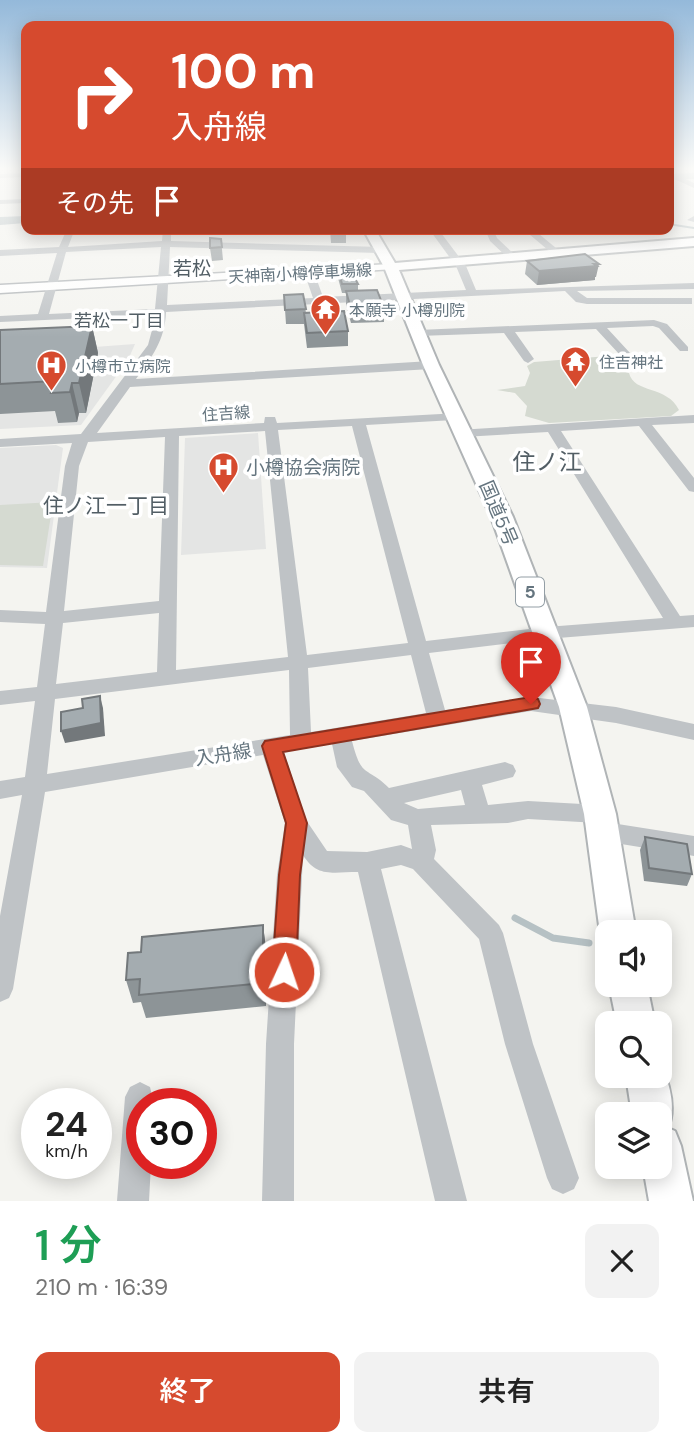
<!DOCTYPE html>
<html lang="ja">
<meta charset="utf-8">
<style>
:root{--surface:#fff;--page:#f2f2f2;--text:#222;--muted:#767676;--accent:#d64a2e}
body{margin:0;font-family:"DM Sans","Noto Sans JP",sans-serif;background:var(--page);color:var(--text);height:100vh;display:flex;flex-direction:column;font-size:26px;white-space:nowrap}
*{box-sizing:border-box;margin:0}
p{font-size:23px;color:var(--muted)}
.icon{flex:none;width:38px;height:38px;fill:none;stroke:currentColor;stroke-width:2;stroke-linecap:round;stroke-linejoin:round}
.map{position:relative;height:1201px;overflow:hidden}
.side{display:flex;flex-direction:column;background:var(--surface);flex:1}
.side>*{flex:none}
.guide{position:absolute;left:21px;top:21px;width:653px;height:214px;border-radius:14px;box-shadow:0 4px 18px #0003;background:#d64a2e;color:#fff;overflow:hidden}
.controls{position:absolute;left:595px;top:920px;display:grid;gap:14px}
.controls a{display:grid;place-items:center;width:77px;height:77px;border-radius:14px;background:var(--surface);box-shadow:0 4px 18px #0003;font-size:35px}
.speed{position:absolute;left:21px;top:1088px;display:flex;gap:14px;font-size:35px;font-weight:700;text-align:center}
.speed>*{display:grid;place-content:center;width:91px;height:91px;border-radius:50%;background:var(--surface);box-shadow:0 4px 18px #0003;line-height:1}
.speed small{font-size:18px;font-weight:400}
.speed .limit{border:10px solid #d22;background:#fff;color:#111}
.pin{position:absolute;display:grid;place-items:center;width:60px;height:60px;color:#fff;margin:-72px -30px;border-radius:50% 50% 50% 0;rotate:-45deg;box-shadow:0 0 7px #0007}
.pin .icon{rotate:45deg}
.me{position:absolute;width:77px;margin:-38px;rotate:3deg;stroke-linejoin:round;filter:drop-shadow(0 0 5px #0008)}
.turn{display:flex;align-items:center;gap:24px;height:147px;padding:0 35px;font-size:32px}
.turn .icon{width:91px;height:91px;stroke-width:2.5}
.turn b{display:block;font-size:49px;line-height:60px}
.then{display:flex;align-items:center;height:66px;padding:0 35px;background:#0003;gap:14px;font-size:26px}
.round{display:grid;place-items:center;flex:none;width:74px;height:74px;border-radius:14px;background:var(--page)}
.overview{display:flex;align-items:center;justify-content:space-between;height:119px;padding:0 35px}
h1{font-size:42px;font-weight:600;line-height:52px;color:#1e9e55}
.action{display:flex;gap:14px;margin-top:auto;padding:14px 35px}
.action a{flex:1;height:80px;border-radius:14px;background:var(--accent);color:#fff;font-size:28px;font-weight:600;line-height:80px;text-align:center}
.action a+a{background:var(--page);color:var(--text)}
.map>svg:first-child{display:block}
.built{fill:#e4e5e4}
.green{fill:#d5dad1}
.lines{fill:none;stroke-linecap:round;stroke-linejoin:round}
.stream-far1{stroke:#b6c1c4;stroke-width:2}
.stream{stroke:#b6c1c4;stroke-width:7}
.river{fill:#b6c1c4;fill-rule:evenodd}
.major-casing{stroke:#b1b5b8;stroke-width:3}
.highway-casing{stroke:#b0b4b6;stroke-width:4}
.minor{fill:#bfc3c6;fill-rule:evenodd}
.major{fill:#fff;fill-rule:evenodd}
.highway{fill:#fff;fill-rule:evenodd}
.wall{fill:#8d9497}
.shaded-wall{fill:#73787b}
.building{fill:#a4acb0;stroke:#73787b;stroke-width:2}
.route{fill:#d64a2e;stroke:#8b301e;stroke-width:2}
.labels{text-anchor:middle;stroke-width:7;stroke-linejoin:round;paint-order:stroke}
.far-street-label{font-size:16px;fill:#65757f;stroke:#fff}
.far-poi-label{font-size:16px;fill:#65757f;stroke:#fff;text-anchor:start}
.far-neighbourhood-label{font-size:18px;fill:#525e65;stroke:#fff}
.shield{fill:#fff;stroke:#939ea5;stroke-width:2}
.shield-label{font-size:18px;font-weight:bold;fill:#65757f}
.far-quarter-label{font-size:19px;fill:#525e65;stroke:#fff}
.poi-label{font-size:19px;fill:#65757f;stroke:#fff;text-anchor:start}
.street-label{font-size:19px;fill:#65757f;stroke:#fff}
.neighbourhood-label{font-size:21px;fill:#525e65;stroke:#fff}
.quarter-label{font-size:23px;fill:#525e65;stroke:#fff}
</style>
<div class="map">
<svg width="694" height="1201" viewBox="0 0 694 1201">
<rect width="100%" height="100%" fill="#f4f4f0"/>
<g class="built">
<path d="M135 344 128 360 81 425 0 429V354Z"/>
<path d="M258 433 266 549 181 555 185 438Z"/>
<path d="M56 445 63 448 47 568 0 567V448Z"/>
</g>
<g class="green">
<path d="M608 356 615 366 629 373C634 394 667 385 679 410L671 416 549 423 525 416 527 406 515 393 497 390 525 386 530 373 527 366 534 362Z"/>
<path d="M53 502 43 566 0 565V505Z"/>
</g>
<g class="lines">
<g class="stream-far1">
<path d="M668 224 694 228"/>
<path d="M571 229 593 234 623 229"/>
</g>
<path class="stream" d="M515 918 553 938 589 943"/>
<g class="river">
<path d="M694 173V179L668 180V174Z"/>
<path d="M26 216V223L0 225V217Z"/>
</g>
<defs>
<path id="major" d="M391 264 397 267 395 269 0 293V285Z"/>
<g id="highway">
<path d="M363 229H375L395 263 694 238V246L399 270 439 365 513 517 587 707 616 814 636 933H607V945L600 933 584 814 559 707 491 517 423 365 384 267Z"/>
<path d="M609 985H647L655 1024H617Z"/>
<path d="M660 1062C669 1082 677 1107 668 1128L675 1131 681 1146 693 1201H649L643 1167H660V1115H632L626 1076H660Z"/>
</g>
</defs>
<use href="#major" class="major-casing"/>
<use href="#highway" class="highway-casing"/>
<g class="minor">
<path d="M668 171 694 183V188L668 176Z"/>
<path d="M26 173V177L0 178V174Z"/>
<path d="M26 199V203L0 204V200Z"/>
<path d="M694 216V222L687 220Z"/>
<path d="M67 229H75L68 247 162 241 163 229H171V241L380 247 385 250 380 253 170 247 167 305 313 298 304 272 309 269 314 272 323 297 466 290 456 266 429 229H438L466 266 476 290 694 283V289L577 291 587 298H692V304H587L576 302 565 291 166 312C165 340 152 357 136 379L431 361 437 365 431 369 130 387 97 433 264 423 265 417H275L277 423 459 413V419L454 420 366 425 426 641 546 627 663 618 548 432 463 437 456 433 458 430 694 415V423L652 425 694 478V492L689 491 639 426 561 431 680 616 694 615V627L546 639 429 653 445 710 531 697 616 707 694 724V740L616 723 531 711 352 741C362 780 366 765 389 788L505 762 513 765 516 771 513 777 482 785 488 805 528 801 600 805 608 807 611 814 605 822 694 836V856L603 841 595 838 592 831 598 823 528 819 508 823 431 825 436 850 434 859 499 925 503 933 533 1044 579 1178 574 1189 563 1194 552 1189 547 1178 505 1044 479 939 413 869 401 865 381 869 467 1201H435L358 872C333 872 317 878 303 855L294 1044V1201H262L266 1044 277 875 285 823 263 755 45 792 13 989 9 998 0 1002V916L22 795 0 799V781L25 777 35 701 0 705V691L37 687 45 624 0 622V610L46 612 65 466 72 443 0 447V439L81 434 148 345 156 315 0 322V316L38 314 57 253 0 256V250L59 247ZM161 247 155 309 49 314 66 252ZM352 426 408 643 307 655 278 430ZM265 431 288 657 176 670 179 436ZM165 437 159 601 64 611 79 466 88 442ZM159 613 157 672 56 684 63 623ZM411 655 426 713 311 732 308 668ZM289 670 290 735 47 774 55 699ZM332 744 337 767 352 787 364 791 391 820 408 825 412 849 401 845 367 852 327 851 306 820 284 752ZM461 790 465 805 418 809 404 803Z"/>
<path d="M485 229H493L497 238 515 255V259H509L490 241Z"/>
<path d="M523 229H533L562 253 554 255Z"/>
<path d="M654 320 667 324 688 347V351H680L659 328 653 326 607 328 630 353 624 356 620 355 596 329 515 332 534 359 528 363 524 361 504 333 418 336 412 333 418 330Z"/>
<path d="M140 1082 150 1087 154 1104H142V1164H151L149 1201H117L125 1097 130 1087Z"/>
</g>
<use href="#major" class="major"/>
<use href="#highway" class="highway"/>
</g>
<g class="wall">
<path d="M330 229H346V243H331Z"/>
<path d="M221 239 223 260 212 261 210 248Z"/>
<path d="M527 261 596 277H595V280L537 285 525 274Z"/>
<path d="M338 269 358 284V291L384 308V322L351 323 346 305V293H342L338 278Z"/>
<path d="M303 294 306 313 348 331V346L307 348 304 324H286L284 295Z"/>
<path d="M92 326 98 353 86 413H79L77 422 58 423 55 411 0 414V330Z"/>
<path d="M645 837 692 874 687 886 644 881 640 850Z"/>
<path d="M263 925 266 949V1006L146 1018 141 1002 133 1003 126 980 141 952Z"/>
</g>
<g class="shaded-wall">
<path d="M599 264 596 277H595V280L537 285 539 271Z"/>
<path d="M92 326 98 353 86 413 79 383Z"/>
<path d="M72 383 79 413 77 422 70 392Z"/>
<path d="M100 696 103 708 105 736 65 743 61 731Z"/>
<path d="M263 925 266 949V1006L263 983Z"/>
</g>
<g class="building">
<path d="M210 238 221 239 222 247 210 248Z"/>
<path d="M585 254 599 264H594L597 266 539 271 527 261Z"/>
<path d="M338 269H350L358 284H342Z"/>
<path d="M377 290 384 308 351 309 346 291Z"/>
<path d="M303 294 306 309 285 310 284 295Z"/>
<path d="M344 311 348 331 307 333 304 313Z"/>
<path d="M92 326 79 383H72L70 392 51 393 54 381 0 384V330Z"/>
<path d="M100 696 101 723 61 731V712L83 708 82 699Z"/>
<path d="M645 837 687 844 692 874 649 868Z"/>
<path d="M263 925V983L139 995 140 979 126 980 128 953 141 952 142 937Z"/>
</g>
<linearGradient id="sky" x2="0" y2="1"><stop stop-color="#94b9da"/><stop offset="0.5" stop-color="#fafaf8"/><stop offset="1" stop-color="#fafaf8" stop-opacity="0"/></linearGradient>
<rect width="694" height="337" fill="url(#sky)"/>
<path class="route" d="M531 697 538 699 540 704 538 708 283 752 307 823 300 875 296 972 293 980 284 983 276 980 272 972 279 875 286 823 262 746 265 741Z"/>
<defs>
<symbol id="temple-pin" viewBox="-11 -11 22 30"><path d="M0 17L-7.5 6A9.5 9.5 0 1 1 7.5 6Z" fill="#d64a2e" stroke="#fff"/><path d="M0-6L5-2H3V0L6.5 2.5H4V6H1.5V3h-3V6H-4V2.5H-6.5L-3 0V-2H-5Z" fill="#fff"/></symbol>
<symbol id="hospital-pin" viewBox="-11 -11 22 30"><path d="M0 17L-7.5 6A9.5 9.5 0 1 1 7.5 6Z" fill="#d64a2e" stroke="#fff"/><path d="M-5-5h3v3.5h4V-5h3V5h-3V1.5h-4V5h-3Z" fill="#fff"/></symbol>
</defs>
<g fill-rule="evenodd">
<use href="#temple-pin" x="308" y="292" width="35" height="47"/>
<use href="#temple-pin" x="558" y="344" width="35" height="47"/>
<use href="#hospital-pin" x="34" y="348" width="35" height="47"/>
<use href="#hospital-pin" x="206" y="450" width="35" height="47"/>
</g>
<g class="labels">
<g class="far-street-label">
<text transform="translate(300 273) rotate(-3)" y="6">天神南小樽停車場線</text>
<text transform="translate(226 413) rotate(-4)" y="6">住吉線</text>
</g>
<g class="far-poi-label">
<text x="349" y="316">本願寺 小樽別院</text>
<text x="599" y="368">住吉神社</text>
<text x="75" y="372">小樽市立病院</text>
</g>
<g class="far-neighbourhood-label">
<text x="119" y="327">若松一丁目</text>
</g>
<rect class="shield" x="516" y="577.5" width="28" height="29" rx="5"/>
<g class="shield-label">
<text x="530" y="598">5</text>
</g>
<g class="far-quarter-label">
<text x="192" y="275">若松</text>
</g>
<g class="poi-label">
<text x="246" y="474">小樽協会病院</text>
</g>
<g class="street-label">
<text transform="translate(499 513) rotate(67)" y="7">国道5号</text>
<text transform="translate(223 754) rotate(-9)" y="7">入舟線</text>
</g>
<g class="neighbourhood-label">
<text x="106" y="513">住ノ江一丁目</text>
</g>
<g class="quarter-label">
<text x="547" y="470">住ノ江</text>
</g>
</g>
</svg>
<div class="controls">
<a><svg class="icon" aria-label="sound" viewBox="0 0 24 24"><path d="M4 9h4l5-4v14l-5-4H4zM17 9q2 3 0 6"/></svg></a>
<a><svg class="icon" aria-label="search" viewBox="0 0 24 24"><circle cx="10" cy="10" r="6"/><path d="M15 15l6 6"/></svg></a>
<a><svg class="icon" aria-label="layers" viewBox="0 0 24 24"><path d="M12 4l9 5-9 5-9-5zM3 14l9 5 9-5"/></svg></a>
</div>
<div class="speed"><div>24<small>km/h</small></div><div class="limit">30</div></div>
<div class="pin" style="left:531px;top:704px;background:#d93025"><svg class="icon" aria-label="arrive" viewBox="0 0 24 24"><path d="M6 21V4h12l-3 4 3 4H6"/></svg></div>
<svg class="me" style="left:284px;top:972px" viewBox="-20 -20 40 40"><circle r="17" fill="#d64a2e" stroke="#fff" stroke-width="3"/><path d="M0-11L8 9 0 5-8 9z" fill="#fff"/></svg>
<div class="guide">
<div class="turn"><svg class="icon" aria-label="right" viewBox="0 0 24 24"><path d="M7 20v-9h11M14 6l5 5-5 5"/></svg><div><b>100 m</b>入舟線</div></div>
<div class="then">その先<svg class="icon" aria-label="arrive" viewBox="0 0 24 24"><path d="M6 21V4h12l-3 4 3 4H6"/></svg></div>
</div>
</div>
<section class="side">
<div class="overview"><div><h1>1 分</h1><p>210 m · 16:39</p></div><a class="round"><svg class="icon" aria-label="close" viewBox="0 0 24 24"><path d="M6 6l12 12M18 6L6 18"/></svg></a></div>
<div class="action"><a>終了</a><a>共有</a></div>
</section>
